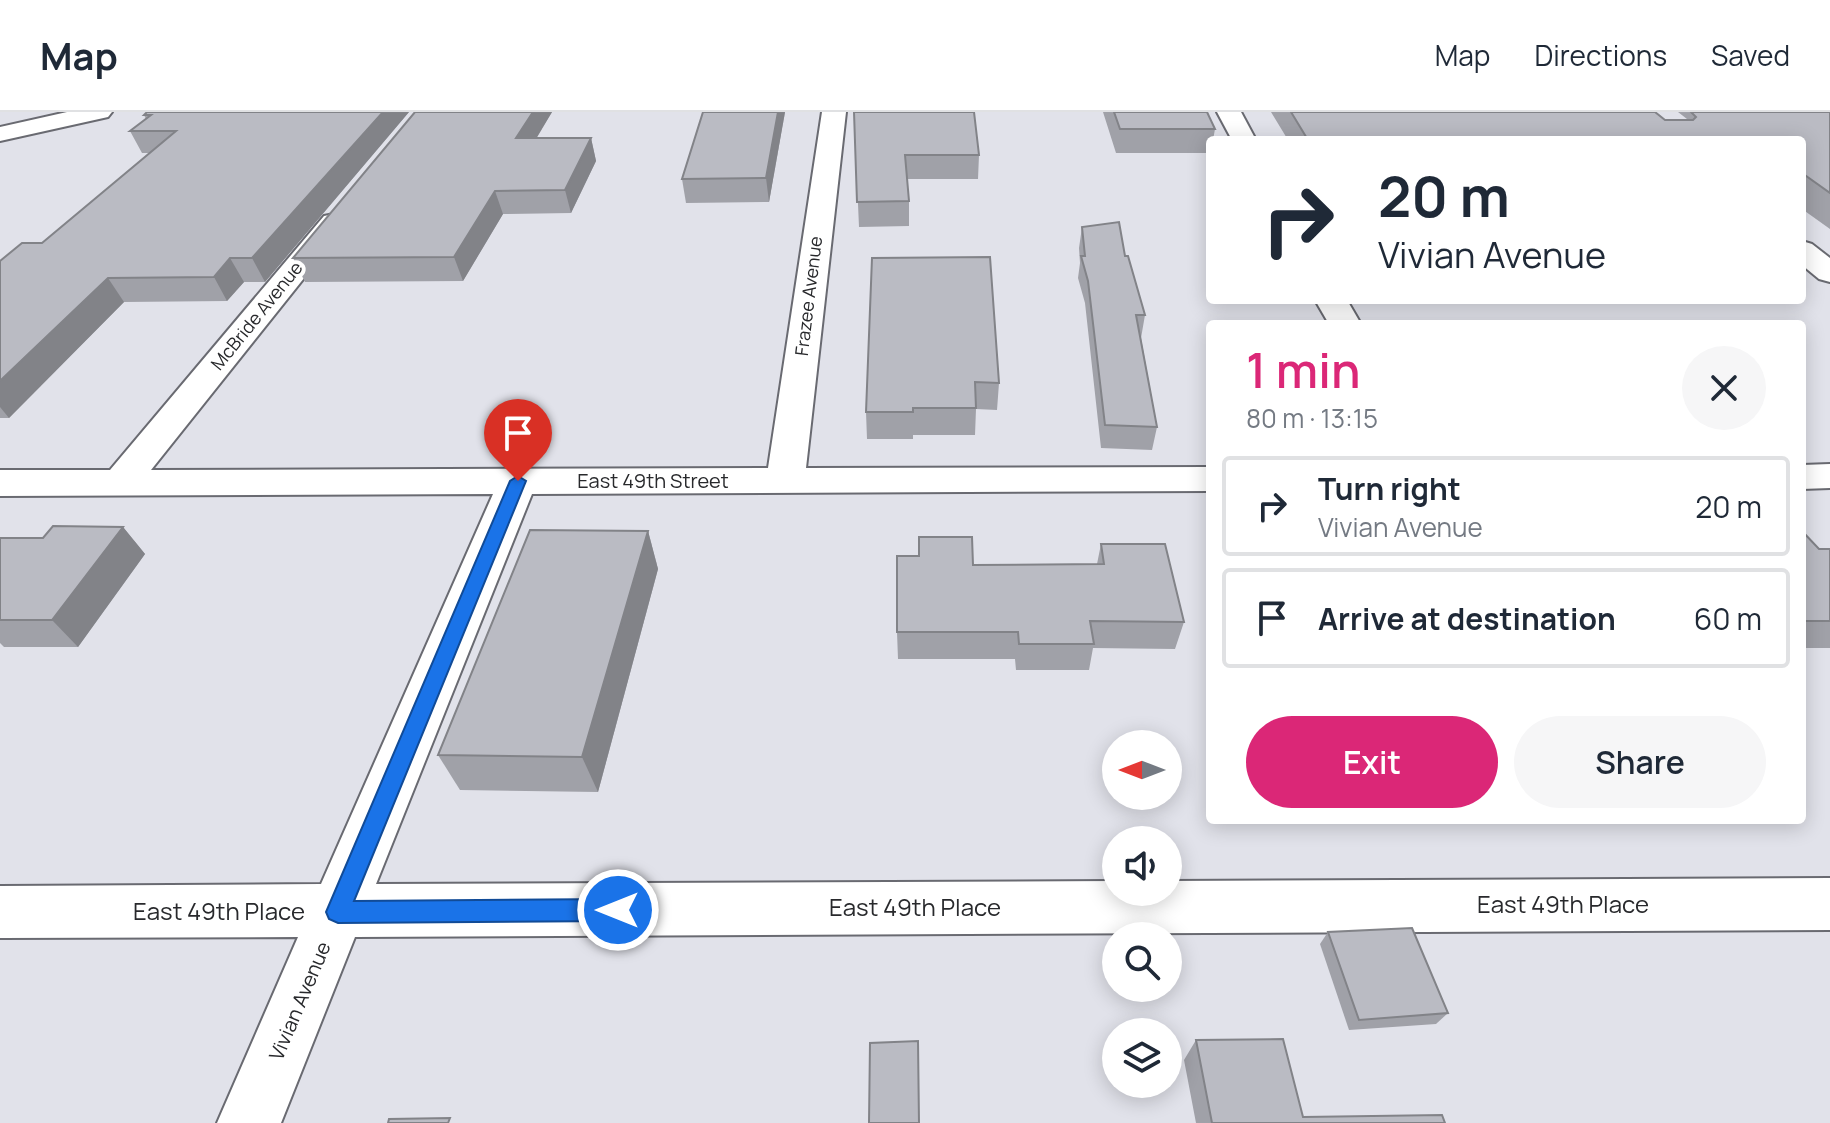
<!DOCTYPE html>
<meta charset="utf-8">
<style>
:root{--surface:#fff;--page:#f6f6f7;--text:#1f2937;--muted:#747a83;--line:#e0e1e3;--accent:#db2777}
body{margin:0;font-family:Manrope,sans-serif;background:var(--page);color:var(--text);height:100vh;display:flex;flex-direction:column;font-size:30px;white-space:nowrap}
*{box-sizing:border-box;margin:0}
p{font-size:26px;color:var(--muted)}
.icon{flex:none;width:44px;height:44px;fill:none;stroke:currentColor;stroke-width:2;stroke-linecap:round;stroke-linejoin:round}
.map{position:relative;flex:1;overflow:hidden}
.side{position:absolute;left:1206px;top:208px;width:600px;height:504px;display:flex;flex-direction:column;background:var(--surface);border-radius:8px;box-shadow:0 4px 20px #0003}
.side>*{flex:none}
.guide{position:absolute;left:1206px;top:24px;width:600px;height:168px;border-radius:8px;box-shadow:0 4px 20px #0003;background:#fff;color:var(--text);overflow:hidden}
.needle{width:52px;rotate:270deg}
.buttons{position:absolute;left:1102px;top:618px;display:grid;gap:16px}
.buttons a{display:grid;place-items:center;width:80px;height:80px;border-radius:50%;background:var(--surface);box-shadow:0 4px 20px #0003;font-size:40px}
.pin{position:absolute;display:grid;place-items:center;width:68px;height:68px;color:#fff;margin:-82px -34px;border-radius:50% 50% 50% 0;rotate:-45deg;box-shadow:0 0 8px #0007}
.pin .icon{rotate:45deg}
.me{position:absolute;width:88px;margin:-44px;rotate:270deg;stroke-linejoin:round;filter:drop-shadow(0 0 6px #0008)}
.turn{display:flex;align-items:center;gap:28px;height:168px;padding:0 40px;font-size:36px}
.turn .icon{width:104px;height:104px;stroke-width:2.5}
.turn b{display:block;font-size:56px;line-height:68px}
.round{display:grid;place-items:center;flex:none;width:84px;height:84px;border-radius:42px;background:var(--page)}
.headline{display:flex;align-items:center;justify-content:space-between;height:136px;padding:0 40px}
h1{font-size:48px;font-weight:600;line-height:60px;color:var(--accent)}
.action{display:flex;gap:16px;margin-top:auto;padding:16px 40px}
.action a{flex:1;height:92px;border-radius:48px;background:var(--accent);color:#fff;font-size:32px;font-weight:600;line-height:92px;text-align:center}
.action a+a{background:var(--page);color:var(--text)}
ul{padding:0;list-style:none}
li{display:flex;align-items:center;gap:24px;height:100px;margin:0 16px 12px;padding:0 24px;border:4px solid var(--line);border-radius:8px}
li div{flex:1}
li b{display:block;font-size:30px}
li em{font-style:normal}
header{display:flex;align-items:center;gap:48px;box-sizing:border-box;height:112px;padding:0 40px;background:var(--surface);border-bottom:2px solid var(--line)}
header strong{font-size:38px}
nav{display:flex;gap:44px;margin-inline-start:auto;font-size:28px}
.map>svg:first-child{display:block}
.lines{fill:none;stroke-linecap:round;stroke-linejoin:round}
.minor-casing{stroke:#696a71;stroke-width:4}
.minor{fill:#fff;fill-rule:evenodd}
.wall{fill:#a0a1a8}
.shaded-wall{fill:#828388}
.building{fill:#babbc3;stroke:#828388;stroke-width:2}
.route{fill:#1a73e8;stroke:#114b97;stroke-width:2}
.labels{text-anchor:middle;stroke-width:8;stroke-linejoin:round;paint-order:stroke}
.far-street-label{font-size:18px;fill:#28292c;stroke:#fff}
.street-label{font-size:20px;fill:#28292c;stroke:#fff}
.near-street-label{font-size:24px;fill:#28292c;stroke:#fff}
</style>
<header>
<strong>Map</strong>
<nav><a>Map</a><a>Directions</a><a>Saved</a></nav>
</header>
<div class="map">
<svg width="1830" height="1011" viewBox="0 0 1830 1011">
<rect width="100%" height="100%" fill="#e1e2ea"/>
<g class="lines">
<defs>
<g id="minor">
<path d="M67 0H112L108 5 0 29V15Z"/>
<path d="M822 0H846L806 356 1210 355V379L532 382 376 772 1116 769V780H1168V769L1830 766V818L355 825 281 1011H217L298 825 0 826V774L321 772 493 382 0 384V358H110L324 104 334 102 344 104 348 110 344 116 151 358 768 356Z"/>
<path d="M1217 0H1241L1256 28H1232Z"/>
<path d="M1622 0H1649L1680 28H1653Z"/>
<path d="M1802 129 1812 132 1830 146V170L1819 167 1802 153Z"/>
<path d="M1315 188H1347L1361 212H1329Z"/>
<path d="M1830 352V376L1802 377V353Z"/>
</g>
</defs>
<use href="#minor" class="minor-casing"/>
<use href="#minor" class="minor"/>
</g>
<g class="wall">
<path d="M409 0 265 170H244L227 189 124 190 9 306H0V149L42 131 150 41H142L130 19 146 7 144 3Z"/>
<path d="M415 0H552L536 26H591L596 49 571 101 503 102 463 169 305 170 293 146Z"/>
<path d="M785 0 769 90 686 91 682 67Z"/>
<path d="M854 0 979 43 978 67H907L909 89V114L859 115Z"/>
<path d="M1103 0H1207L1215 17 1213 28H1210V41H1116Z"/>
<path d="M1271 0H1655L1665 8H1687V7L1678 0H1830V117L1802 97V28H1288Z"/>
<path d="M1082 115 1125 144 1145 203 1141 226 1157 315 1152 338 1101 336 1085 191 1078 166 1080 151 1079 136Z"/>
<path d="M872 146 999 271 997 298 976 297 975 323H913V327H867L866 300Z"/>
<path d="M123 415 145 442 78 535H4L0 531V426H43Z"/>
<path d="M648 419 658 457 598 680 460 678 438 643Z"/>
<path d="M1802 419 1819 437H1830V536H1802Z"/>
<path d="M1101 432 1184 510 1175 537 1093 536 1089 558H1016L1015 547H898L897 520 973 453 1097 452Z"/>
<path d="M1328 820 1448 901 1436 912 1349 918 1320 832Z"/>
<path d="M1196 928 1303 1005 1445 1011H1196L1184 948Z"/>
</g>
<g class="shaded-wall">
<path d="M383 0H409L265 170 252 146Z"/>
<path d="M533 0H552L523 49 516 26Z"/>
<path d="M778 0H785L769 90 766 66Z"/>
<path d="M591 26 596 49 571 101 565 78Z"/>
<path d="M495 79 503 102 463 169 454 145Z"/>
<path d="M230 146 244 170 227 189 214 165Z"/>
<path d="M108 166 124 190 9 306 0 295V269Z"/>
<path d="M123 415 145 442 78 535 52 508Z"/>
<path d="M648 419 658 457 598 680 582 645Z"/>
</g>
<g class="building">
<path d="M147 0H383L252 146H230L214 165 108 166 0 269V149L22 131H42L176 19H130L151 3H144Z"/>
<path d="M415 0H533L516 26H591L565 78 495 79 454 145 293 146Z"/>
<path d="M703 0H778L766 66 682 67Z"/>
<path d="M854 0H974L979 43H905L909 89 857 90Z"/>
<path d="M1114 0H1207L1215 17H1120Z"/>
<path d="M1291 0H1655L1665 8H1693L1696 5 1691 0H1830V81L1802 61V28H1308Z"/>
<path d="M1119 110 1125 144H1128L1145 203H1136L1157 315 1105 313 1088 169 1081 144H1085L1082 115Z"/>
<path d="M990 145 999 271 975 270 976 296H913V300H866L872 146Z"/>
<path d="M53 414 123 415 52 508H0V426H43Z"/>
<path d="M530 418 648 419 582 645 438 643Z"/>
<path d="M1802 419 1819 437H1830V509H1802Z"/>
<path d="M919 425H972L973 453 1104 452 1101 432H1165L1184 510 1090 509 1094 532H1019L1018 520H897V444H919Z"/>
<path d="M1412 816 1448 901 1359 908 1328 820Z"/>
<path d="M1283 927 1303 1005 1442 1003 1445 1011H1212L1196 928Z"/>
<path d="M918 929 919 1011H869L870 931Z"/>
<path d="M450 1006 448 1011H388L389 1007Z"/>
</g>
<path class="route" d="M518 364 526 369 354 789 618 787 626 790 629 798 626 805 618 809 338 811 329 807 326 800 510 369Z"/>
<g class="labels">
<g class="far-street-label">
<text transform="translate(809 184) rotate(-83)" y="6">Frazee Avenue</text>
<text transform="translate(257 204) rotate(-51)" y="6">McBride Avenue</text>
</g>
<g class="street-label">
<text x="653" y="376">East 49th Street</text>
<text transform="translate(300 889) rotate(-67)" y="7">Vivian Avenue</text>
</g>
<g class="near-street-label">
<text x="1563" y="801">East 49th Place</text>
<text x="915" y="804">East 49th Place</text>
<text x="219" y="808">East 49th Place</text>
</g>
</g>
</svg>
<div class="buttons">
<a><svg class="needle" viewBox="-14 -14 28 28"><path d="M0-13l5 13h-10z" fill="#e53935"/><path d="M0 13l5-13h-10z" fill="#747a83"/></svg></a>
<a><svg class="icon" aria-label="sound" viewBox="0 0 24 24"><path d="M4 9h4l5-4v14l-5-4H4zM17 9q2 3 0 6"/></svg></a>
<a><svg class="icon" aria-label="search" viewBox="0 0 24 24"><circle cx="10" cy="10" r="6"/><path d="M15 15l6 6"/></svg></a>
<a><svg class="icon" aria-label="layers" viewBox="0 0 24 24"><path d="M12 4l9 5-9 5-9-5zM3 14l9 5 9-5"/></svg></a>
</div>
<div class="pin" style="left:518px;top:369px;background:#d93025"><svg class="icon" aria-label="arrive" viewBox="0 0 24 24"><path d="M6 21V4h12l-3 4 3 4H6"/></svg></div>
<svg class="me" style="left:618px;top:798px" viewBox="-20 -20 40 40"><circle r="17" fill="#1a73e8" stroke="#fff" stroke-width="3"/><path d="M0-11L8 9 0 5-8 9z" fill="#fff"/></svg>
<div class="guide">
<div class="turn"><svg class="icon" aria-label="right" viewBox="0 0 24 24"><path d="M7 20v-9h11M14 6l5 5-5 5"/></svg><div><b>20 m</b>Vivian Avenue</div></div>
</div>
<section class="side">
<div class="headline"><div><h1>1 min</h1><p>80 m · 13:15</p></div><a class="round"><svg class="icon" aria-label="close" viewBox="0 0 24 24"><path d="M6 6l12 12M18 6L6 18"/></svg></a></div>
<ul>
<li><svg class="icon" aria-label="right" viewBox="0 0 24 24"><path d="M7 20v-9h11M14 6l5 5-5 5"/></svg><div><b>Turn right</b><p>Vivian Avenue</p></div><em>20 m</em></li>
<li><svg class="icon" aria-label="arrive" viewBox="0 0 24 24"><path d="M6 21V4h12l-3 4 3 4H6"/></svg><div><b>Arrive at destination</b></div><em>60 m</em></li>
</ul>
<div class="action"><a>Exit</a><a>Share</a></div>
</section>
</div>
